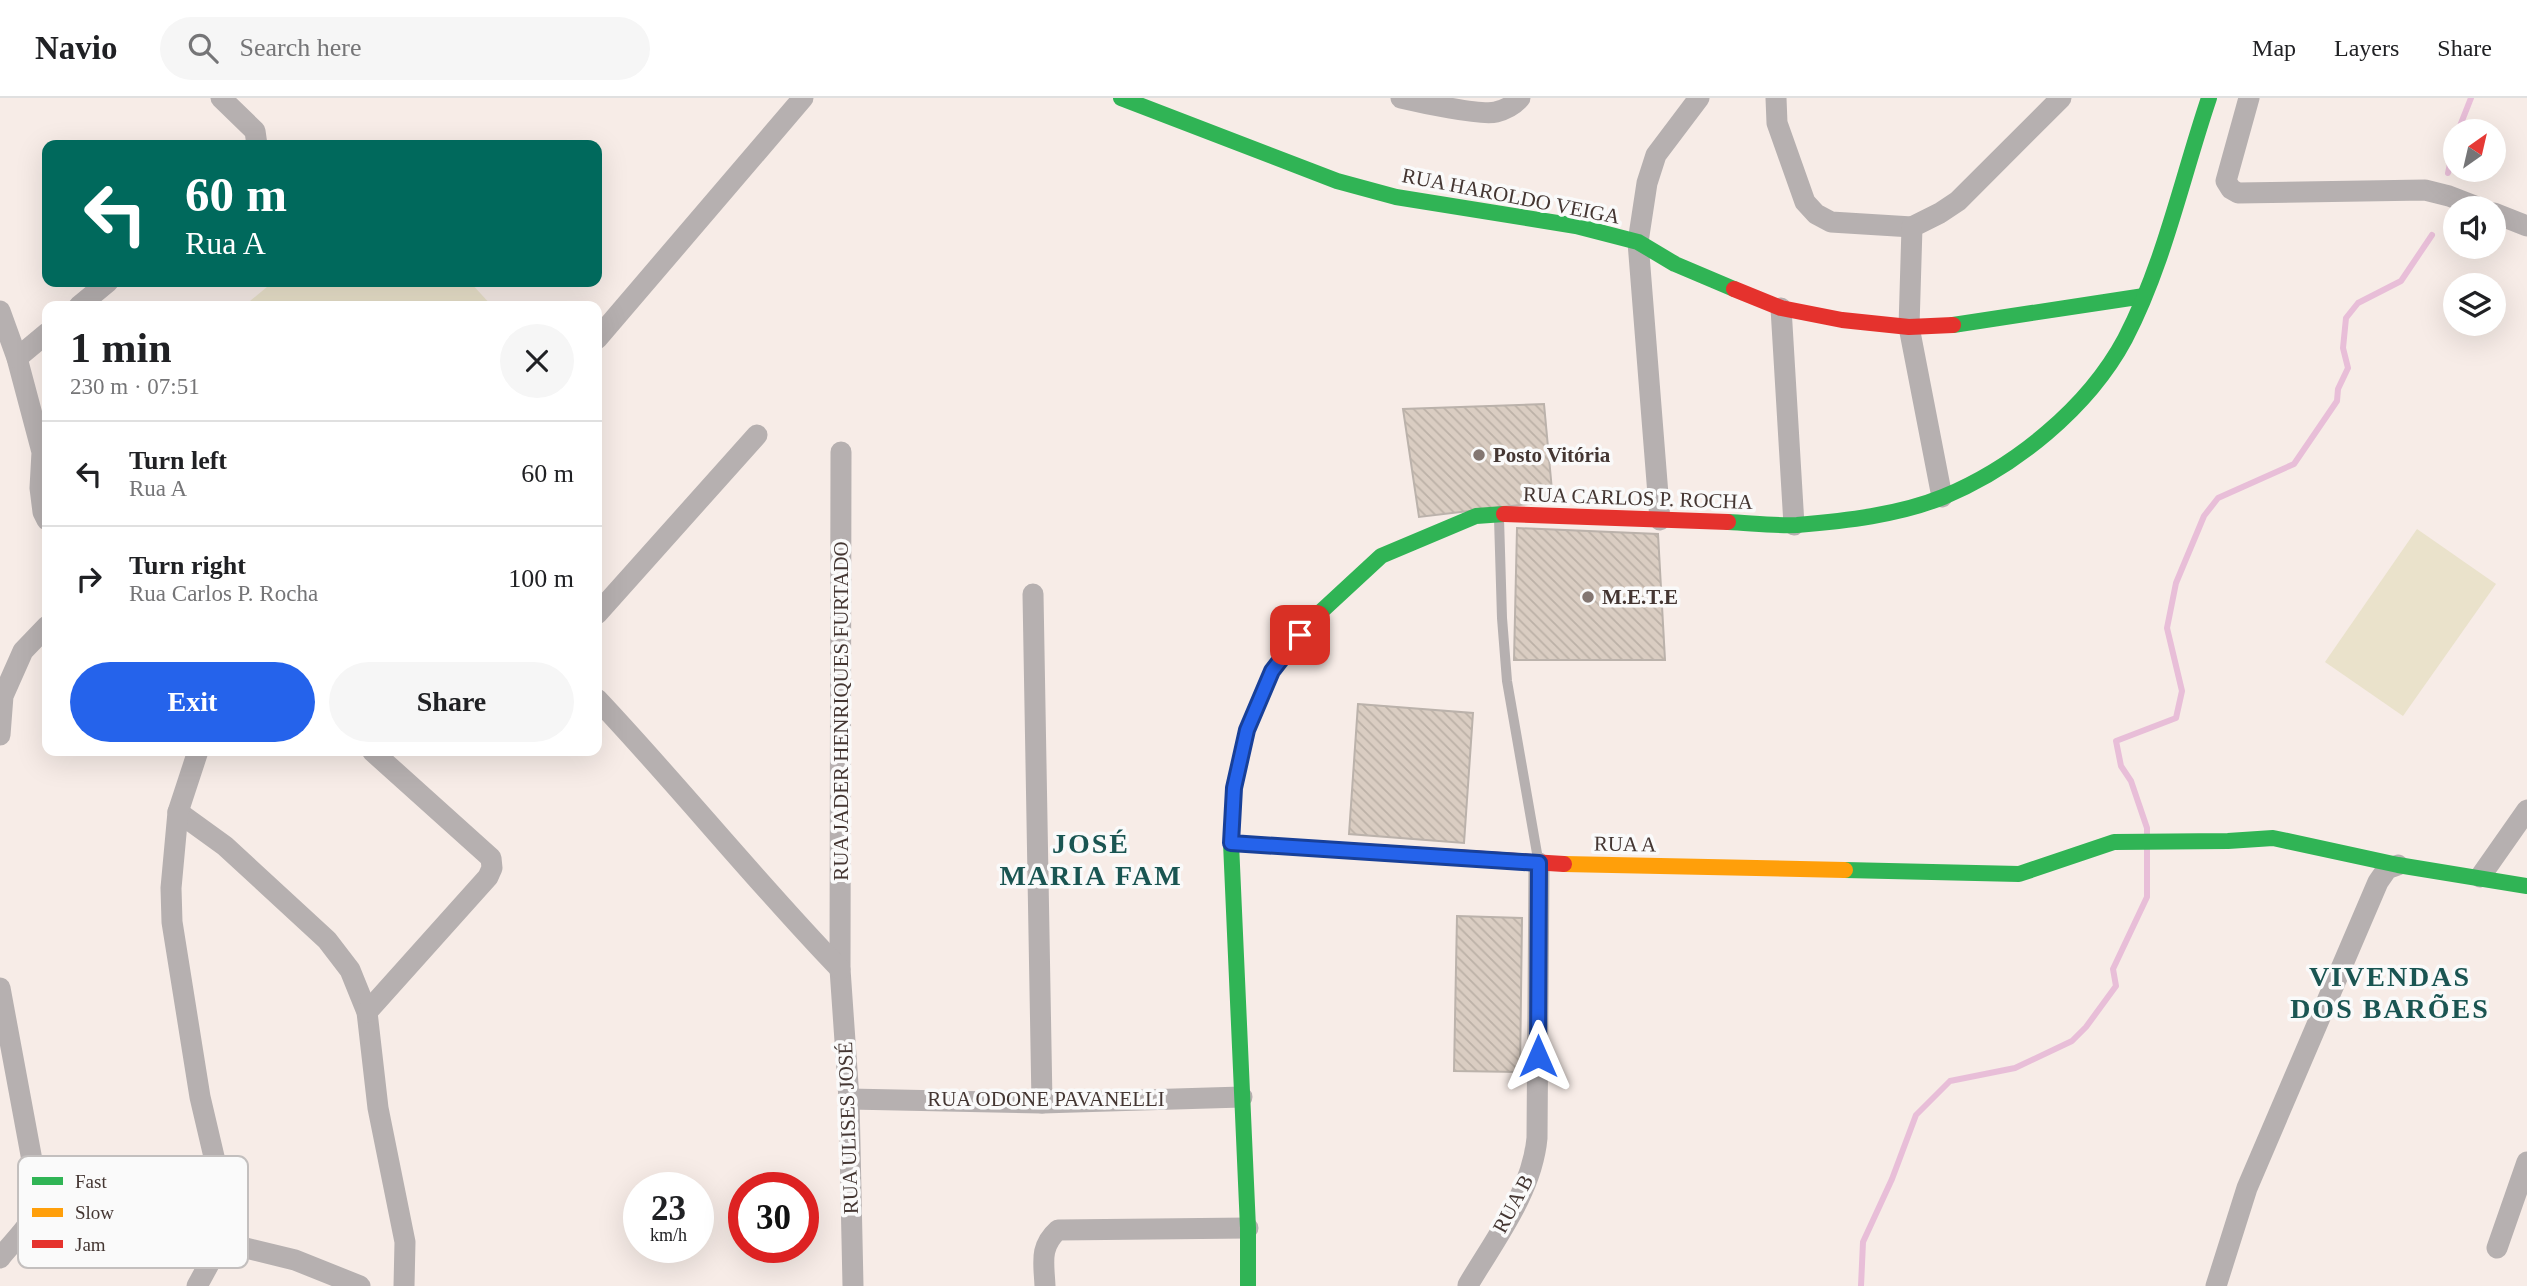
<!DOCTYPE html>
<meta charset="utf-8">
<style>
:root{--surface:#fff;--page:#f6f6f6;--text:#202124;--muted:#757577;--line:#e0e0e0;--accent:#2563eb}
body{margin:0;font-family:"Times New Roman",serif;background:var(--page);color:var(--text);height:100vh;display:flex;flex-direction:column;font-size:26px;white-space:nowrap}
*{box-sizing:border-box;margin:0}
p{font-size:23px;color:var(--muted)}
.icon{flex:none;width:38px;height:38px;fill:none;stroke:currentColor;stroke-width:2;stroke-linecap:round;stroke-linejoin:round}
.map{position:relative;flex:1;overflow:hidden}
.side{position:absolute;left:42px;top:203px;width:560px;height:455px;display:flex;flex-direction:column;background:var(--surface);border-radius:14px;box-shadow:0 7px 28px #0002}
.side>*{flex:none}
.banner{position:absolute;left:42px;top:42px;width:560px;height:147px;border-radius:14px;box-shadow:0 7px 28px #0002;background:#00695c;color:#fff;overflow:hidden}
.needle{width:46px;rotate:34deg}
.tools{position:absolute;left:2443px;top:21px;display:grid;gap:14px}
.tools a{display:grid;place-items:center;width:63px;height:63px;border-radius:50%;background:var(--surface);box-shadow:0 7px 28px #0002;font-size:35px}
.speed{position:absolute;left:623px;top:1074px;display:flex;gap:14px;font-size:35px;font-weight:700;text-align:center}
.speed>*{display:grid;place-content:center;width:91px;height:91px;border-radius:50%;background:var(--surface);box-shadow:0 7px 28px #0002;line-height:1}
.speed small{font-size:18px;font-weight:400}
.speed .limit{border:10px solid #d22;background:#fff;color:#111}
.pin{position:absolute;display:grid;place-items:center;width:60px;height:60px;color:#fff;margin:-30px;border-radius:14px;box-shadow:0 4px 10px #0006}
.me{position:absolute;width:77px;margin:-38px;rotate:0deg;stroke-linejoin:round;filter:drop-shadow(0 0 5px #0008)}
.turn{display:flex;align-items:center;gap:24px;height:147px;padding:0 28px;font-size:32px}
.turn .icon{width:91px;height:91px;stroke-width:2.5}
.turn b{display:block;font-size:49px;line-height:60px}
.round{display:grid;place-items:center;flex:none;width:74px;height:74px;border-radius:37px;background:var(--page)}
.overview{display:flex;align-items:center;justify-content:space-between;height:119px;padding:0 28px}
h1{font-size:42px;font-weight:700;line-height:52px}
.action{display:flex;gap:14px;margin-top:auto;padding:14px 28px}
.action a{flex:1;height:80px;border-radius:42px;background:var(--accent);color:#fff;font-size:28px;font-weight:700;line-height:80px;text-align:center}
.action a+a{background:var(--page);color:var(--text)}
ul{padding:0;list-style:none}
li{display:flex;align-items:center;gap:21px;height:105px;padding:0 28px;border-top:2px solid var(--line)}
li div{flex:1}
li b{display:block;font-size:26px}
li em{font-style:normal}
header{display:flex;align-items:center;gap:42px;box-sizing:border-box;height:98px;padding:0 35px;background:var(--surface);border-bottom:2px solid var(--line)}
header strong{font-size:33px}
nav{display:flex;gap:38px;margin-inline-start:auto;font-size:24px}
.search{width:490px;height:63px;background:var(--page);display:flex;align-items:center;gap:18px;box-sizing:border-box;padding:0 24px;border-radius:38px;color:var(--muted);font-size:26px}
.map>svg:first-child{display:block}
.pitch{fill:#eae2cb}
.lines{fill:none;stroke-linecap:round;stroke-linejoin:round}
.stream{stroke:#e8bed8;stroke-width:6}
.building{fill:url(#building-back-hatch);stroke:#bbb2ab;stroke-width:2}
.lane{stroke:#b6b0b0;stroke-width:10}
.street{stroke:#b6b0b0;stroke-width:21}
.fast{stroke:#30b455;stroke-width:16}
.slow{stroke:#ff9f0a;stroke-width:16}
.jam{stroke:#e5322d;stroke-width:16}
.route-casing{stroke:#184099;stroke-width:18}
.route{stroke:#2563eb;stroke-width:12}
.poi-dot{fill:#837671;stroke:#fafafa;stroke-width:2.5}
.labels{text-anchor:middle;stroke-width:7;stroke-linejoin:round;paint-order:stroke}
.street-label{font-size:21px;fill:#443632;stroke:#fafafa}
.poi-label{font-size:21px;font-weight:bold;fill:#443632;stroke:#fafafa;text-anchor:start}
.district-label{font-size:28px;font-weight:bold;letter-spacing:2px;fill:#1a5552;stroke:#fafafa}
.key{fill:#fafafa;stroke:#c3bfbe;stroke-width:2}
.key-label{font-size:19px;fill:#443632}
</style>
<header>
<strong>Navio</strong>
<div class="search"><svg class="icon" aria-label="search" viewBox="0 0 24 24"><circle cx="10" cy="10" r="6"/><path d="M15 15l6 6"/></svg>Search here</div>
<nav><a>Map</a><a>Layers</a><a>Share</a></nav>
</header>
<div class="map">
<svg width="2527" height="1188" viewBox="0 0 2527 1188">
<defs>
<pattern id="building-back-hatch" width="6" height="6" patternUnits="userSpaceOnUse" patternTransform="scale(1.75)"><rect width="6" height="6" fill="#dacdc2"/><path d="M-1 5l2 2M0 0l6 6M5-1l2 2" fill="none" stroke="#bcb1a7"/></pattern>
</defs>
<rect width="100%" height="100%" fill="#f7ece7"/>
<g class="pitch">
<path d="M273 184H470L492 208H244Z"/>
<path d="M2417 431 2496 486 2403 618 2325 564Z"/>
</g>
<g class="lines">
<g class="stream">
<path d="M2458 33 2471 0"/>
<path d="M2448 75 2455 42"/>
<path d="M2147 736V730L2131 683 2121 668 2116 643 2176 620 2182 593 2167 530 2176 485 2204 418 2218 400 2294 366 2337 303 2338 291 2348 270 2343 250 2346 220 2358 205 2401 183 2432 137"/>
<path d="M1861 1188 1863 1144 1892 1081 1916 1017 1950 983 2015 970 2072 943 2086 929 2116 888 2113 871 2147 799V750"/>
</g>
</g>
<g class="building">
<path d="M1544 306 1553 403 1419 419 1403 311Z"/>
<path d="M1517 430 1658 436 1665 562H1514Z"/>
<path d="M1358 606 1473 615 1464 745 1349 736Z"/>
<path d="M1457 818 1522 820 1520 974 1454 973Z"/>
</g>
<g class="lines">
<path class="lane" d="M1499 420 1502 520 1507 583 1538 761"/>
<g class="street">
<path d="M221 0 255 33 257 47"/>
<path d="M1401 0C1418 4 1481 18 1496 14 1504 12 1514 7 1520 0"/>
<path d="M1776 0 1777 25 1805 104 1816 116 1831 124 1912 129"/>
<path d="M2249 0 2226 83 2231 91 2238 95 2425 92 2449 98 2480 110"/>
<path d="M2494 115 2527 128"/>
<path d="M79 208 108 184"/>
<path d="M1781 210 1794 427"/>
<path d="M0 213 17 260 42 354 40 390 43 414 47 422"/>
<path d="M597 241 803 0"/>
<path d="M17 260 47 235"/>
<path d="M841 354 840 871 849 1001 853 1188"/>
<path d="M1942 399 1909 229 1912 129 1940 115 1958 103 2061 0"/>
<path d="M1660 422 1638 144 1647 85 1656 57 1699 0"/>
<path d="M1033 496 1042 1005"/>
<path d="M597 516 757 337"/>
<path d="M597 601C680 689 756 784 840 871"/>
<path d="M0 637 3 598 23 553 47 528"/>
<path d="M178 714 225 748 327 842 350 872 367 914 378 1010 405 1144 404 1188"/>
<path d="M2480 779 2527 712"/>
<path d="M0 890 39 1100C38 1122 13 1143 0 1160"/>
<path d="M367 914 488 779 492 770 491 760 372 653"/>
<path d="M849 1001 1042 1005 1242 999"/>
<path d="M221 1144 295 1162 360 1188"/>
<path d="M2497 1150 2527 1064"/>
<path d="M1468 1187C1495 1141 1532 1094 1537 1040L1539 765"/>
<path d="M197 1188 221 1144 219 1080 200 999 172 824 171 790 178 714 198 653"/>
<path d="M1045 1188C1044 1165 1039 1149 1058 1132L1248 1130"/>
<path d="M2216 1188 2247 1090 2378 784 2387 771 2398 767"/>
</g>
<g class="fast">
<path d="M1121 0 1337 83 1396 99 1576 128 1638 144 1675 166 1734 191"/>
<path d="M1953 227 2144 198"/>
<path d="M1728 424C1751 425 1775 428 1797 427 1845 423 1899 417 1943 399 2015 369 2088 310 2125 241 2164 166 2182 80 2209 0"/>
<path d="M1845 772 2019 776 2114 744 2228 743 2273 740 2398 767 2527 788"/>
<path d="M1248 1188V1130L1231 745 1234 690 1247 632 1272 573 1315 519 1381 458 1476 418 1504 416"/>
</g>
<path class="slow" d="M1564 766 1845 772"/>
<g class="jam">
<path d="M1734 191 1781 210 1842 222 1909 229 1953 227"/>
<path d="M1504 416 1728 424"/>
<path d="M1231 745 1564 766"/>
</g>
</g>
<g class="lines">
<defs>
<path id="route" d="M1300 537 1272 573 1247 632 1234 690 1231 745 1539 765 1538 958"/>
</defs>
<use href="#route" class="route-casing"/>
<use href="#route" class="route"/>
</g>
<g class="poi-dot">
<circle cx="1479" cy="357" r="7"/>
<circle cx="1588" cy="499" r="7"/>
</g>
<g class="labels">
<g class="street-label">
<text transform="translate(1511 98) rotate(11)" y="7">RUA HAROLDO VEIGA</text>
<text transform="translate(1638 400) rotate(2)" y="7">RUA CARLOS P. ROCHA</text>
<text transform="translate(841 613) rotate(-90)" y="7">RUA JADER HENRIQUES FURTADO</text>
<text transform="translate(1625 746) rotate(1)" y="7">RUA A</text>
<text x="1046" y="1008">RUA ODONE PAVANELLI</text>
<text transform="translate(848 1030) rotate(-92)" y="7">RUA ULISES JOSÉ</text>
<text transform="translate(1513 1106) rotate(-62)" y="7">RUA B</text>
</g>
<g class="poi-label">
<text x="1493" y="364">Posto Vitória</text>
<text x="1602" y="506">M.E.T.E</text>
</g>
<g class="district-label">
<text x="1091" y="755">JOSÉ<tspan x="1091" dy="32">MARIA FAM</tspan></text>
<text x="2390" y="888">VIVENDAS<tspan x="2390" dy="32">DOS BARÕES</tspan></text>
</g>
</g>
<rect x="18" y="1058" width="230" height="112" rx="10" class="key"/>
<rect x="32" y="1079" width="31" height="8" fill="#30b455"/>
<rect x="32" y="1110" width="31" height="9" fill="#ff9f0a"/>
<rect x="32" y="1142" width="31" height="8" fill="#e5322d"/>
<g class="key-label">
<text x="75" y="1090">Fast</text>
<text x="75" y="1121">Slow</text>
<text x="75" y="1153">Jam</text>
</g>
</svg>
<div class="tools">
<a><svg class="needle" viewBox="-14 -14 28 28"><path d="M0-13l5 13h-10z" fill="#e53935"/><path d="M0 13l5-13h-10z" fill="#757577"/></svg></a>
<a><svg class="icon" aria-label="sound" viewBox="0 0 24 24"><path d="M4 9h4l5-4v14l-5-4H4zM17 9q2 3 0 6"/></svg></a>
<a><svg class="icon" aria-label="layers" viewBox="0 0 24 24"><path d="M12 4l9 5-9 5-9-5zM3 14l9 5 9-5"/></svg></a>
</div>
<div class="speed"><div>23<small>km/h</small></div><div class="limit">30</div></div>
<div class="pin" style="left:1300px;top:537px;background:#d93025"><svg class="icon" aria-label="arrive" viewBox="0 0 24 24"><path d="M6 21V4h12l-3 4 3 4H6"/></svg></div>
<svg class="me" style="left:1538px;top:958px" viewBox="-20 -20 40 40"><path d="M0-17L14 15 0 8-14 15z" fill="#2563eb" stroke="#fff" stroke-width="4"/></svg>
<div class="banner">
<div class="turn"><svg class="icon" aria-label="left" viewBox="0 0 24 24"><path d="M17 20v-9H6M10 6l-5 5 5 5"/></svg><div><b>60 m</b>Rua A</div></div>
</div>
<section class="side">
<div class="overview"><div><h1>1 min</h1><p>230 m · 07:51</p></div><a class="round"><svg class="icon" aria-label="close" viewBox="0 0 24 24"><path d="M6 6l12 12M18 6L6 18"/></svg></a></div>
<ul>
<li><svg class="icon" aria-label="left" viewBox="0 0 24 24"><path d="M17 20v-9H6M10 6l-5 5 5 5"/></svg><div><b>Turn left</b><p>Rua A</p></div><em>60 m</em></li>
<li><svg class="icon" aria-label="right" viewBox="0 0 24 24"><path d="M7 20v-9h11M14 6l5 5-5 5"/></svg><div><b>Turn right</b><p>Rua Carlos P. Rocha</p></div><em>100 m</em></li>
</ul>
<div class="action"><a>Exit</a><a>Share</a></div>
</section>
</div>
